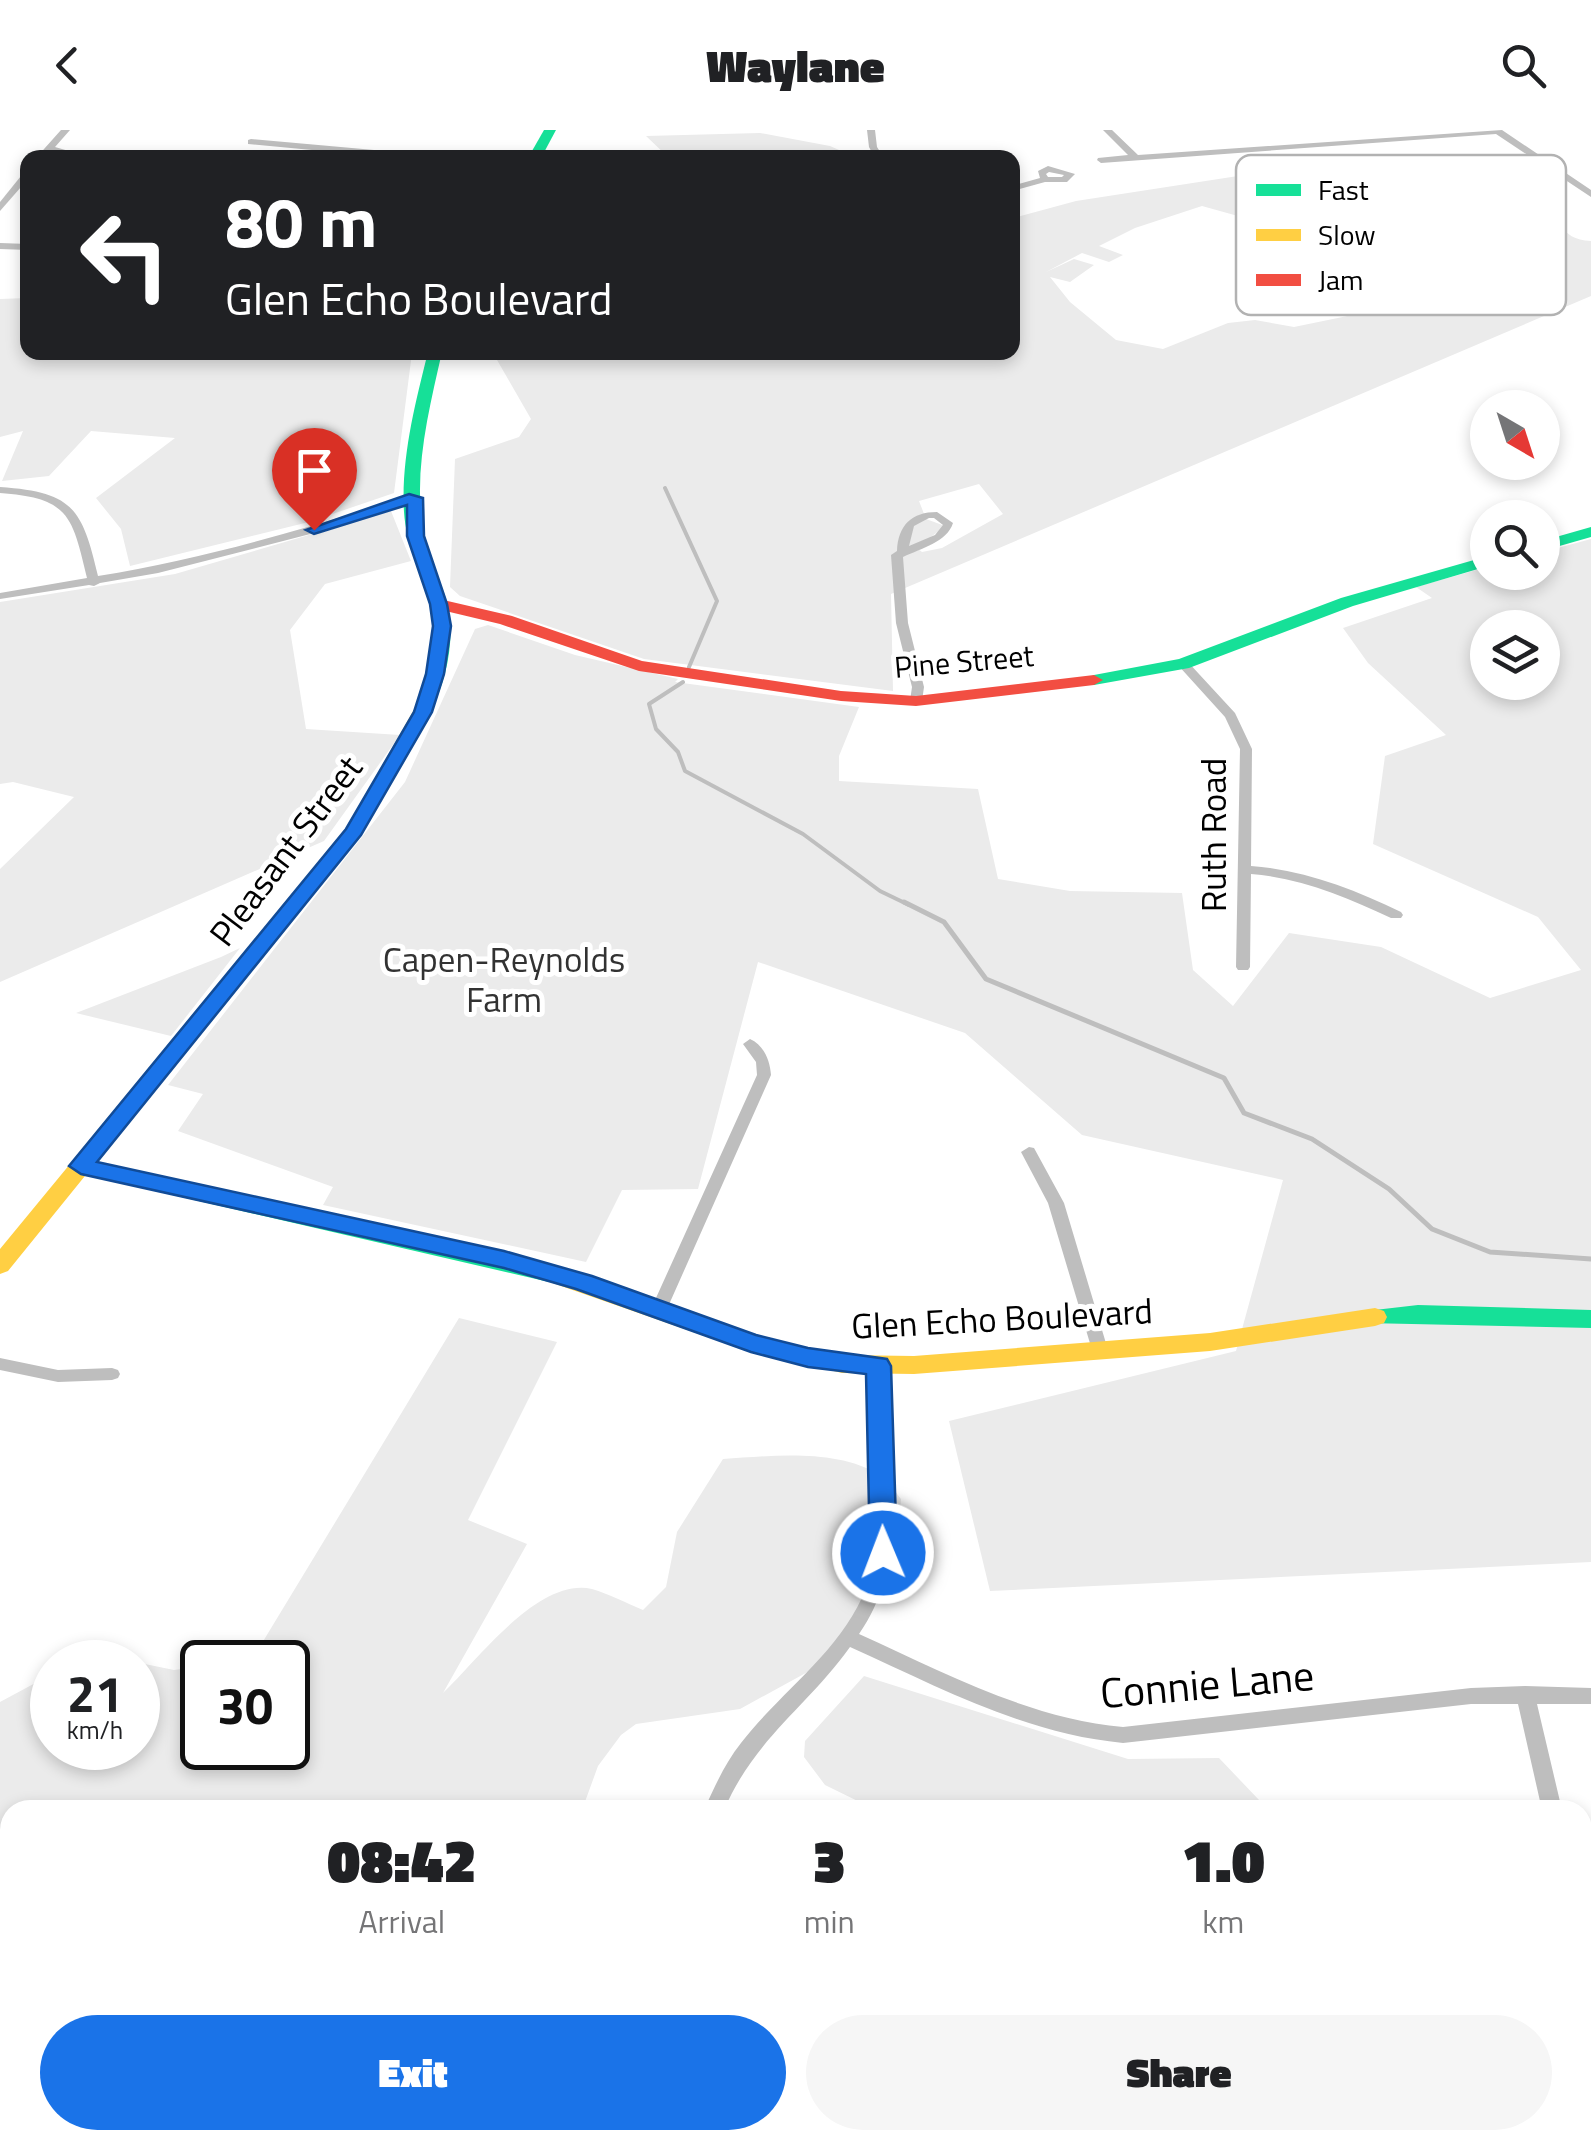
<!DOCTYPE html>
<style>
:root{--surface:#fff;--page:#f6f6f6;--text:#202124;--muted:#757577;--accent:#1a73e8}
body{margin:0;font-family:"Titillium Web",sans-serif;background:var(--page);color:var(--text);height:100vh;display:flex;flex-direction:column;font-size:38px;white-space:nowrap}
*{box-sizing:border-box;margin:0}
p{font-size:32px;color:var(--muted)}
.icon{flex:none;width:55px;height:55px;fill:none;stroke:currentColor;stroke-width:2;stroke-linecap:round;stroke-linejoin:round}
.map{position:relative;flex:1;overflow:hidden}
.sheet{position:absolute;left:0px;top:1670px;width:1592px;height:350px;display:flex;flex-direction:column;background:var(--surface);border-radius:30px 30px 0 0;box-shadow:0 5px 15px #0003}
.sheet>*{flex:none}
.banner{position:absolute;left:20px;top:20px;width:1000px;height:210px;border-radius:20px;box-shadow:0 5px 15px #0003;background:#202124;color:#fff;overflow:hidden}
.needle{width:65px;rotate:141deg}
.controls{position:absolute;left:1470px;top:260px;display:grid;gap:20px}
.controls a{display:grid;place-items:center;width:90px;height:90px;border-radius:50%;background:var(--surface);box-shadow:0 5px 15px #0003;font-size:50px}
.speed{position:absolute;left:30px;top:1510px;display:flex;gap:20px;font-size:50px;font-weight:700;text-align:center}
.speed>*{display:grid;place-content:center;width:130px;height:130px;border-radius:50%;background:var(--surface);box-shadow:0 5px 15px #0003;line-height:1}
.speed small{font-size:25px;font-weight:400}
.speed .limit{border:5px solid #111;border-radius:15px;background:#fff;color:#111}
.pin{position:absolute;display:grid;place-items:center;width:85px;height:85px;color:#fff;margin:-102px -42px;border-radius:50% 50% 50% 0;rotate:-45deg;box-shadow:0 0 10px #0007}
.pin .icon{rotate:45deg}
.me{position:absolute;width:110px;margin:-55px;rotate:359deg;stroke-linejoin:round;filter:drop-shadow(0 0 8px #0008)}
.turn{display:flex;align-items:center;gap:35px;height:210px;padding:0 40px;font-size:45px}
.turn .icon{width:130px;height:130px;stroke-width:2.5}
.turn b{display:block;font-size:70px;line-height:85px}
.eta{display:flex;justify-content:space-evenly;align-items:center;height:170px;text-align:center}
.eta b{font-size:60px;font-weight:800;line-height:70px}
.action{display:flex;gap:20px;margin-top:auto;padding:20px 40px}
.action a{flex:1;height:115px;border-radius:60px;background:var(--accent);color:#fff;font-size:40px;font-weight:800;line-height:115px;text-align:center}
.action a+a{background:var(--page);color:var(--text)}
header{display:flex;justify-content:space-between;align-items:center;height:130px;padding:0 40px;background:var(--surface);font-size:45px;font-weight:800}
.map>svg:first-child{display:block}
.green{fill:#ebebeb;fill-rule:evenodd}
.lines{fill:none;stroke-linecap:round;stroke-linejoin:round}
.stream-far1{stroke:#bebebe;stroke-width:4}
.stream{stroke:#bebebe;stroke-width:5}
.street{fill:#bebebe;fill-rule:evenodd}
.fast{fill:#16e098;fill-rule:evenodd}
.slow{fill:#ffcf43;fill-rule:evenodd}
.jam{fill:#f24e42;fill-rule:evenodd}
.route{fill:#1a73e8;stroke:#114b97;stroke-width:2.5}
.labels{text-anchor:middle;stroke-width:10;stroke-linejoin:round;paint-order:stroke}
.far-street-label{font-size:30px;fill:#000;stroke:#fff}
.street-label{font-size:35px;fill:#000;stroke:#fff}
.park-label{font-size:35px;fill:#323232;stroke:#fff}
.near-street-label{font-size:42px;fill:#000;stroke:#fff}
.key{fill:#fff;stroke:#b2b2b2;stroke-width:2.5}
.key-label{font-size:28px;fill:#000}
</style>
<header><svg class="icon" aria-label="back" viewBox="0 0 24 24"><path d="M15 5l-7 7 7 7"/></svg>Waylane<svg class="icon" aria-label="search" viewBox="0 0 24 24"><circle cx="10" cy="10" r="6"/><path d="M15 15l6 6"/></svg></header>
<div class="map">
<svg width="1591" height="2020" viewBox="0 0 1591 2020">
<rect width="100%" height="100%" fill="#fff"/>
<g class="green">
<path d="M760 3 830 16 855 27H668L646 6Z"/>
<path d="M1341 30C1397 35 1494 34 1539 69 1559 84 1558 110 1591 111V166L891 464 893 561 644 529 460 466 450 457 455 329 519 307 531 289 493 223 1012 222 1013 88 1076 71ZM1315 53 1375 111 1408 169 1396 176 1294 197 1255 190 1228 193 1163 219 1116 210 1070 172 1050 147 1070 152 1094 135 1074 129 1046 142 1082 123 1109 132 1123 125 1099 116 1135 98 1202 76 1303 104 1298 111 1312 121 1361 120 1299 57ZM979 354 1003 384 942 418 922 422 917 418 945 396 926 389 919 371Z"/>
<path d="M27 168 28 222 412 223 394 363 309 392 130 436 121 399 96 368 175 308 91 301 49 346 2 351 23 301 0 307V169Z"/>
<path d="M391 381 411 431 325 454 290 500 306 599 400 605 324 711 0 852V739L74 667 13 652 0 654V472L175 444Z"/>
<path d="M1591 409V1432L990 1461 949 1291 1236 1221 1283 1050 1082 1005 965 903 758 832 698 1059 622 1060 586 1132 323 1075 333 1057 178 1001 203 964 168 955 405 652 475 499 488 495 575 525 678 549 675 552 859 577 839 626V651L978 659 998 749 1070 761 1182 763 1193 840 1233 876 1289 803 1381 817 1490 868 1581 840 1538 787 1373 714 1385 626 1446 605 1368 533 1343 498 1432 468 1416 457 1487 437 1488 442H1542L1543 422ZM1488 498H1542V552H1488Z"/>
<path d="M240 818 171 906 76 883 221 827Z"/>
<path d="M459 1188 557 1212 468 1390 527 1414 443 1563C478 1530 538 1447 592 1459 609 1464 626 1473 643 1480L666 1457 677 1402 723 1329C771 1326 836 1318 880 1345 887 1350 895 1361 901 1369L900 1382 853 1489 824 1533 740 1579 636 1594 621 1605 598 1636 582 1680H10V2010H668L673 2020H0V1572L52 1544V1618H138V1532H78L111 1527 174 1540 202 1536V1618H288V1532H221L253 1528Z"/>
<path d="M864 1546 1128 1629 1219 1628 1260 1671 1280 1680H876L825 1655 804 1627 805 1611Z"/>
<path d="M1583 1943 1591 1944V2020H897L900 2010H1582Z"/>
</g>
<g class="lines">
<g class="stream-far1">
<path d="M665 358 717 471 689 537"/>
<path d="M683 552 649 574 656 599 678 622 685 641 803 704 880 761 909 775"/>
</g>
<path class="stream" d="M904 772 944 792 986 849 1224 948 1244 983 1312 1009 1389 1059 1432 1099 1490 1122 1591 1129"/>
<g class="street">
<path d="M61 0H70L55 17 93 28H77L51 21 45 28H36Z"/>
<path d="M867 0H875L877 17 884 28H875L869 17Z"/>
<path d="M1103 0H1112L1138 25 1502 0 1591 60V67L1496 4 1101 33 1097 30 1098 28 1128 25Z"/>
<path d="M251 9 430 25 434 28H396L248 14V10Z"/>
<path d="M1048 36 1075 44 1067 52H1045L1012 61V56L1040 48 1038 41ZM1049 42 1064 45 1062 47H1048L1046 44Z"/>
<path d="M25 41H28V49L0 81V72Z"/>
<path d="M0 113 28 114V120L0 119Z"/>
<path d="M0 357C73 362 82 378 98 446 205 429 308 398 411 365L420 367 318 402 158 443 100 453 94 456 89 455 0 469V463L87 448C72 385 69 368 0 363Z"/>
<path d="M937 382 953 393C947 412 922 418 903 427L908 493 924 557 922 571 916 575 910 571 912 557 896 493 891 425 897 421C898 395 912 382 937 382ZM929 388H934L943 395 935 405 909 416 914 396Z"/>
<path d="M1183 530 1187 531 1235 583 1252 619 1251 736C1304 740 1353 759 1401 782L1403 785 1401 788H1391C1346 767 1301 748 1251 744L1250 837 1248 840H1238L1236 837 1240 619 1225 587 1177 534Z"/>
<path d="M750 909C764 915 770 931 771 945L667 1179 665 1183H653L651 1179 757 945 756 932 743 914Z"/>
<path d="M1029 1017 1034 1018 1064 1073 1108 1220 1106 1224H1094L1092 1220 1048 1073 1021 1022Z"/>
<path d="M0 1228 58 1240 112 1238 118 1240 120 1244 118 1248 112 1250 58 1252 0 1240Z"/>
<path d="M879 1230 885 1232 887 1236C891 1324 913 1427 859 1504 945 1543 1028 1588 1123 1597L1471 1558 1525 1556 1591 1558V1574H1537L1562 1680H1542L1518 1574H1471L1123 1613C1025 1604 939 1557 850 1517 807 1577 755 1608 724 1680H704C715 1656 725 1633 741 1613 781 1561 842 1521 866 1458 887 1402 873 1297 871 1236L873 1232Z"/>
<path d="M1582 1807 1589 1809 1591 1813V1863L1582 1857Z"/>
<path d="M826 2010H851L852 2012 849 2020H835L829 2017Z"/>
</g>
<g class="fast">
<path d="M544 0H556L541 28H528Z"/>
<path d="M428 222H442C430 275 416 330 421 384 423 414 436 438 445 466 457 501 448 548 431 580L425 581 416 576C427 543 439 506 430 471 421 440 406 415 404 382 401 328 415 274 428 222Z"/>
<path d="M1591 397V407L1542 421V411Z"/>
<path d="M1488 426V436L1353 476 1189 538 1094 555 1085 550 1094 545 1179 529 1341 468Z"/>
<path d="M81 1028 549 1134 557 1137 561 1143 557 1149 549 1152 73 1042 70 1036Z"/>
<path d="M1418 1175 1591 1180V1198L1366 1193 1363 1187 1366 1181Z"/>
</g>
<g class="slow">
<path d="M425 571 434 576 361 705 8 1141 0 1144V1119L346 699 416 576Z"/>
<path d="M549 1134 754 1205 842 1225 914 1226 1210 1203 1375 1178 1384 1181 1387 1187 1384 1193 1375 1196 1210 1221 914 1244 842 1243 742 1219 541 1149 537 1143 541 1137Z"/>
</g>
<path class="jam" d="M439 469 512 486 642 531 841 561 916 566 1094 545 1103 550 1094 555 916 576 841 571 639 541 500 494 433 478V470Z"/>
</g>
<path class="route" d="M409 364 423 368 424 406 447 474 451 496 444 544 432 582 361 705 97 1032 504 1121 592 1146 756 1205 808 1218 887 1229 891 1236 897 1423 893 1431 883 1434 874 1431 870 1423 866 1244 808 1237 751 1222 576 1159 504 1138 81 1044 69 1036 346 699 414 582 426 544 433 496 430 474 407 406V375L314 404 306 400Z"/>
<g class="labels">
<g class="far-street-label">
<text transform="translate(964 532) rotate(-5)" y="10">Pine Street</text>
</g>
<g class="street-label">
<text transform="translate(1214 705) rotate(-90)" y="12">Ruth Road</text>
<text transform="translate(286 721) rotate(-53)" y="12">Pleasant Street</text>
<text transform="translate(1002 1189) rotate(-3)" y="12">Glen Echo Boulevard</text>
</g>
<g class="park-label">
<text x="504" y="842">Capen-Reynolds<tspan x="504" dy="40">Farm</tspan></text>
</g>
<g class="near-street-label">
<text transform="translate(1207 1554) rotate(-5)" y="15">Connie Lane</text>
</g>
</g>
<rect x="1236" y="25" width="330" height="160" rx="15" class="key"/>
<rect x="1256" y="54" width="45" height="12" fill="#16e098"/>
<rect x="1256" y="99" width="45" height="12" fill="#ffcf43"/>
<rect x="1256" y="144" width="45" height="12" fill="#f24e42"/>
<g class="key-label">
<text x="1318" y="70">Fast</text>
<text x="1318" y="115">Slow</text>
<text x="1318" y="160">Jam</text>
</g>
</svg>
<div class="controls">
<a><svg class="needle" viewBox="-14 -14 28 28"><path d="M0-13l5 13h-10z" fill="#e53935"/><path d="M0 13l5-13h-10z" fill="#757577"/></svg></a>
<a><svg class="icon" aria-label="search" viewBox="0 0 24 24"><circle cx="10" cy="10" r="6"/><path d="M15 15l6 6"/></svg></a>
<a><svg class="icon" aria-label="layers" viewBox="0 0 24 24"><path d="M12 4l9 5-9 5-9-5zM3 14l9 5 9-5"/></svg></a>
</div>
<div class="speed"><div>21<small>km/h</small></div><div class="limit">30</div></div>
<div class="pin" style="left:314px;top:400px;background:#d93025"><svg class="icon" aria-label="arrive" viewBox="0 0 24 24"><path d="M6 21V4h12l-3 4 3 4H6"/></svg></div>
<svg class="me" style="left:883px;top:1423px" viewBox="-20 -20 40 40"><circle r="17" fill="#1a73e8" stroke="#fff" stroke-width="3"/><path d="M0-11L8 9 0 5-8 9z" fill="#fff"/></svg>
<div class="banner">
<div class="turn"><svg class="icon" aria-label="left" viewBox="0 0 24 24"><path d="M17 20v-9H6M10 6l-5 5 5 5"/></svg><div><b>80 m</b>Glen Echo Boulevard</div></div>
</div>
<section class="sheet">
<div class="eta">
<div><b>08:42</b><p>Arrival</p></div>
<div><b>3</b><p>min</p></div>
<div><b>1.0</b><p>km</p></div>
</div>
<div class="action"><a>Exit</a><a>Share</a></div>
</section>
</div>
